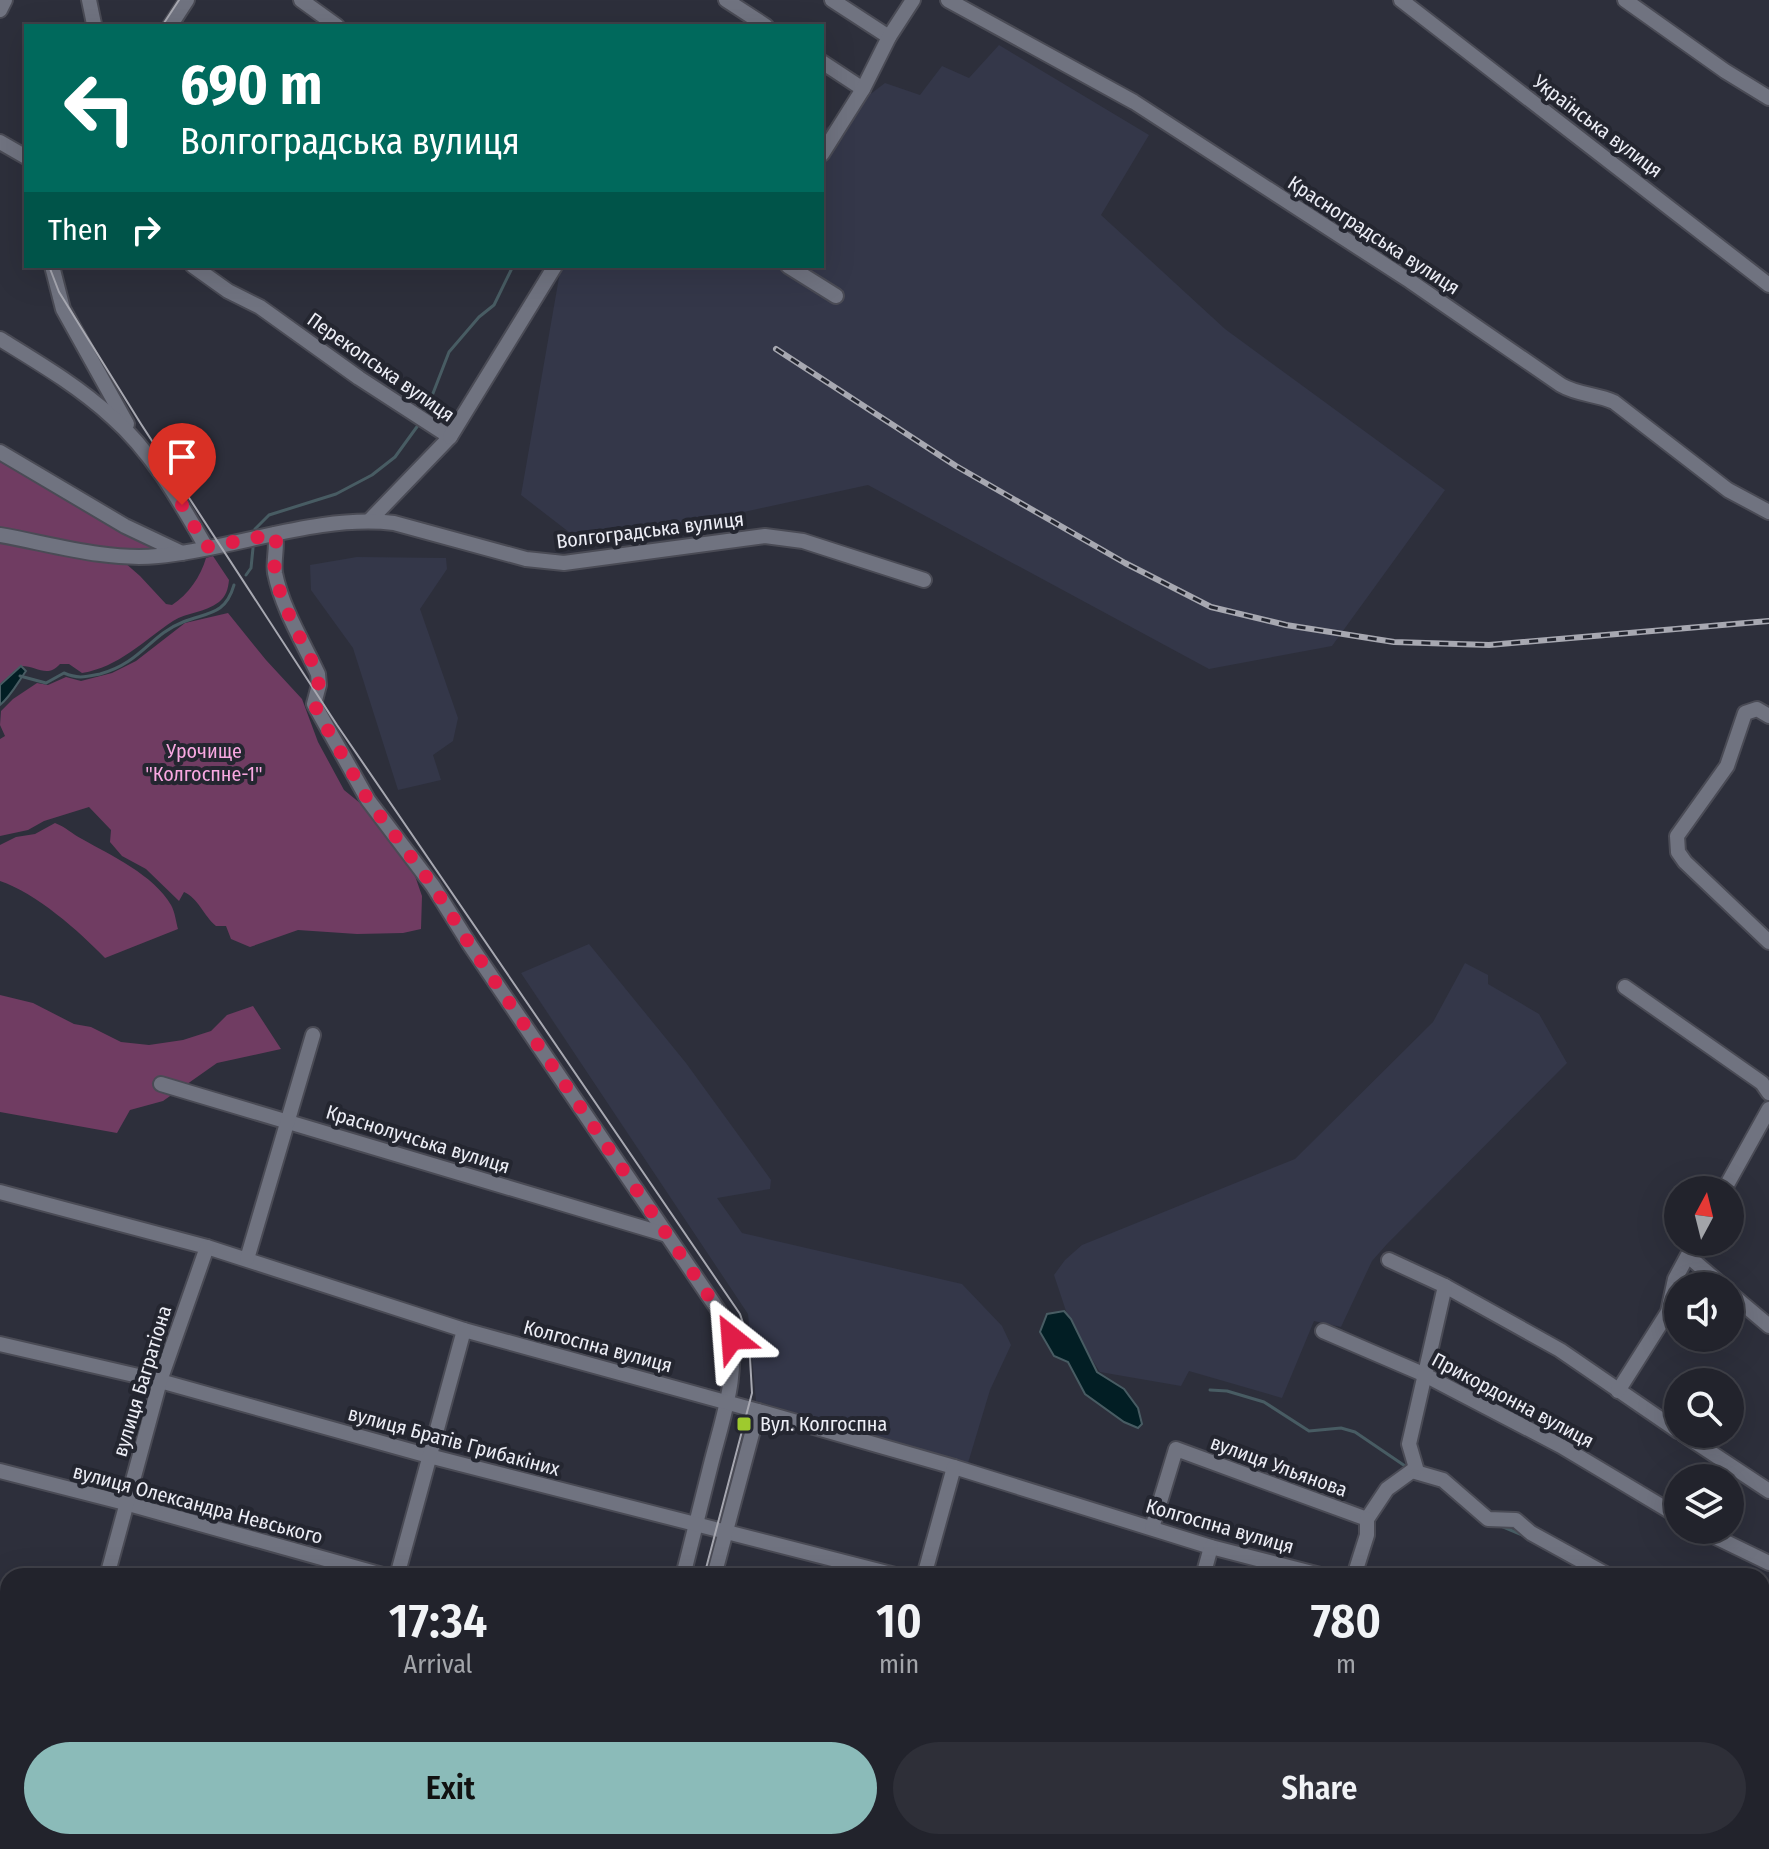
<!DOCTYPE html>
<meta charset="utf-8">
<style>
:root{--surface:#22232c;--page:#2e2f38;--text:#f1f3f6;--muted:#a2a4a9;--line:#3f4048;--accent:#8bbbb9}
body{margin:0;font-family:"Fira Sans Condensed",sans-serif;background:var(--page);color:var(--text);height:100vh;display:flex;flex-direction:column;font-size:30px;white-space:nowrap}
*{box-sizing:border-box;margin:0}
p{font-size:26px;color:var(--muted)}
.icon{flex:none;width:44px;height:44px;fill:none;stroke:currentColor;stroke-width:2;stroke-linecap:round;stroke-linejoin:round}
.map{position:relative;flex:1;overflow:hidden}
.panel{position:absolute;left:0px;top:1568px;width:1770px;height:282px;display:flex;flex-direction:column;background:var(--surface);border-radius:24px 24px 0 0;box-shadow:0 8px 32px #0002,0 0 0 2px var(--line)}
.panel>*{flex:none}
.banner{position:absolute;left:24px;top:24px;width:800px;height:244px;border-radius:0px;box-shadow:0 8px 32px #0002,0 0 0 2px var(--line);background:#00695c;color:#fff;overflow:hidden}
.needle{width:52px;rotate:7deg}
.controls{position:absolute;left:1664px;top:1176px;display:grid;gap:16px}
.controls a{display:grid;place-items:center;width:80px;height:80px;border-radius:50%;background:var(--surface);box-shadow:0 8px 32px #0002,0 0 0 2px var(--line);font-size:40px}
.pin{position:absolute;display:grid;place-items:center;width:68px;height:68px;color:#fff;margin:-82px -34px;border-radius:50% 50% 50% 0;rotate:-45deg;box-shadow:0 0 8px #0007}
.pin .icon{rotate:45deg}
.me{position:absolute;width:88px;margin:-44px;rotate:332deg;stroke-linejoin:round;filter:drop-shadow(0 0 6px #0008)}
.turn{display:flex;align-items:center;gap:28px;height:168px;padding:0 24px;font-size:36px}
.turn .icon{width:104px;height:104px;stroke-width:2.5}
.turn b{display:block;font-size:56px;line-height:68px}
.then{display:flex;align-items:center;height:76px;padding:0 24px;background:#0003;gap:16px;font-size:30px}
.eta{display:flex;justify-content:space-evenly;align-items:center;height:136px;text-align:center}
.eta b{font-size:48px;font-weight:600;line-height:56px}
.action{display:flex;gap:16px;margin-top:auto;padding:16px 24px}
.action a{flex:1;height:92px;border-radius:48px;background:var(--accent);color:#111;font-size:32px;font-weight:600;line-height:92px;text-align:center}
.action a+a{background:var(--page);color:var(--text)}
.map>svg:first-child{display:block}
.built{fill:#343749}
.green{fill:#703c62}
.water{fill:#021e24;stroke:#485c63;stroke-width:2}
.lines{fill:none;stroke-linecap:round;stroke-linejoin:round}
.stream{stroke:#485c63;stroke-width:3}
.minor-casing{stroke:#4a4b55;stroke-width:18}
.minor{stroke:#707380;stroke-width:14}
.tram{stroke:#a7a8b1;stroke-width:2}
.rail-casing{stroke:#a7a8b1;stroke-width:6}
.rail{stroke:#242630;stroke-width:3;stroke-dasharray:9;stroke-linecap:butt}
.route{stroke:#e11d48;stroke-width:14;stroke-dasharray:0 25.2}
.poi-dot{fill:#9eca2e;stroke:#242630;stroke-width:3}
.labels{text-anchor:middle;stroke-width:8;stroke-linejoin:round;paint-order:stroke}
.street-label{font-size:20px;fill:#edeef6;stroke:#242630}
.park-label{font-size:20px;fill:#f8a8e1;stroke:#242630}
.poi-label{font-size:20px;fill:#edeef6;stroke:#242630;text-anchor:start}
</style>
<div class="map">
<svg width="1769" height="1849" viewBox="0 0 1769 1849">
<rect width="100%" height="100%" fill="#2d2f3b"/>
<g class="built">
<path d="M999 45 1149 135 1101 215 1225 329 1445 490 1332 646 1209 669 868 485 587 546 521 495 561 266H822V131L885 83 920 95 942 66 969 78Z"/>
<path d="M357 557 446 558 447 569 420 609 458 718 453 741 433 755 441 780 398 790 353 648 311 590 310 565Z"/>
<path d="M589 944 686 1063 771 1180 770 1189 717 1198 742 1233 962 1284 1002 1326 1011 1345 990 1390 968 1463 756 1401 748 1314 521 973Z"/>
<path d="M1465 963 1488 975V984L1539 1014 1567 1063 1387 1244 1372 1261 1341 1327 1314 1321 1282 1398 1189 1371 1181 1386 1100 1372 1071 1326 1054 1275 1065 1260 1082 1245 1295 1159 1433 1022Z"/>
</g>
<g class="green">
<path d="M0 462 157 550 122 552 0 531Z"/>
<path d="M0 537 124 562 140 576 166 604 172 605C188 595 201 576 206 558L213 556 229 580C228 590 226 596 219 602 205 613 187 612 173 621 143 641 119 667 82 673L69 664H60C47 679 36 665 20 666L0 684Z"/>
<path d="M228 613 266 660 302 699 318 742 344 790 360 803 414 873 422 896 421 929 403 933 357 934 298 930 250 947 231 939 226 926H216C204 916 198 898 184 892L179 901 146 869 122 856 110 842 111 830 89 807 44 821 28 830 0 836V739L5 736 0 725 1 711 13 699 37 683 48 685 66 677 81 681 112 673 136 661 185 623Z"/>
<path d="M55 823C66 827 72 834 82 839 110 855 154 875 171 905 175 912 176 922 178 929L105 958C79 931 36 893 0 881V845L16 837 35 834Z"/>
<path d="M0 995 33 1003 74 1024 91 1027 121 1042 149 1045 183 1040 211 1031 227 1015 253 1006 281 1049 217 1063 163 1101 130 1110 117 1133 0 1112Z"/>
</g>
<g class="water">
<path d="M21 666 26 671C18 682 11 696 0 705V685Z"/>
<path d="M1064 1311 1071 1319 1097 1372 1124 1389 1138 1408 1142 1424 1138 1428 1124 1422 1085 1394 1068 1362 1054 1356 1040 1332 1047 1314Z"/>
</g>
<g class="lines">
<g class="stream">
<path d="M425 414 449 352 479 317 494 305 513 266"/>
<path d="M255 529 269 515 336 494 372 475 395 457 419 424"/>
<path d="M246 575 251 568 253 548"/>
<path d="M20 676 46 683 64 673C78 679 85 677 100 674 141 663 150 635 183 622 207 612 225 616 234 585"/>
<path d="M1210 1390 1227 1391 1264 1402 1309 1431 1341 1428 1355 1432 1408 1468"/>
<path d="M1501 1526 1527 1537"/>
<path d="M1762 1661 1769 1669"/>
</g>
<defs>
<g id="minor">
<path d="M89 0 94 24"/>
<path d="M301 0 337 26"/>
<path d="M726 0 766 26"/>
<path d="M832 0 889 37"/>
<path d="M948 0 1134 102 1410 281 1561 385C1578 395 1597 394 1614 402L1728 490 1769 512"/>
<path d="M1401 0 1769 285"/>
<path d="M1625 0 1725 71 1769 98"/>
<path d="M0 10 5 0"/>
<path d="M170 26 187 0"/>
<path d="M822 62 863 89"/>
<path d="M0 142 26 157"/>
<path d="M822 154 863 89 889 37 913 0"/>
<path d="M52 266 63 309 127 424"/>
<path d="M193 266 228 291 260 307 359 378 450 437 369 521"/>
<path d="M788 266 836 296"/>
<path d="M0 339C39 363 78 386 112 417 152 452 180 502 206 547"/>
<path d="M450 437 555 266"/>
<path d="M0 452 125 526 182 553"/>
<path d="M275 534C278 548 273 559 275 573 282 608 303 642 318 674L319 685 314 704 368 800 433 886 470 945 727 1323C742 1370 721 1422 710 1468 701 1504 692 1540 683 1576"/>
<path d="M0 535C51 544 106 561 158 556 235 549 317 514 394 523L526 559 564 563 765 536 803 541 924 580"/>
<path d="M1769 716 1757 709 1745 713 1727 766 1677 836 1678 852 1685 862 1769 942"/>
<path d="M1625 987 1762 1083 1769 1093"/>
<path d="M161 1084 664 1234"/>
<path d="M1724 1190 1769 1109"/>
<path d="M0 1192 207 1247 464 1330 758 1411 954 1467 1211 1547 1324 1576"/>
<path d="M1688 1256 1723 1286"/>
<path d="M247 1259 313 1035"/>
<path d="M1389 1260 1445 1286 1560 1350 1678 1431"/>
<path d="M1730 1293 1769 1326"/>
<path d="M1323 1331 1423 1374 1561 1446 1678 1516"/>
<path d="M0 1344 160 1381 429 1456 899 1576"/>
<path d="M1618 1391 1668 1312 1675 1279 1695 1242"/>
<path d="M1683 1434 1769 1491"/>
<path d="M0 1471 125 1503 386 1576"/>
<path d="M1412 1471 1443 1480 1488 1519 1516 1520 1531 1533 1609 1576"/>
<path d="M1367 1519 1387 1489 1416 1468 1409 1444 1445 1286"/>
<path d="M1152 1528 1176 1449 1367 1519"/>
<path d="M1701 1530 1769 1563"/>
<path d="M107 1576 160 1381 207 1247"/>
<path d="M397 1576 464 1330"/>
<path d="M714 1576 758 1411"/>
<path d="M924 1576 954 1467"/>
<path d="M1203 1576 1211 1547"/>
<path d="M1354 1576 1367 1535V1519"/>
<path d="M0 1603 8 1605"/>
<path d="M1762 1701 1769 1703"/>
<path d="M0 1732 8 1733"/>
<path d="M1762 1807 1769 1808"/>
<path d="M401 1842 428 1849"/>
<path d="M583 1842 611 1849"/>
<path d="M1404 1842 1431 1849"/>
<path d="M42 1849 43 1842"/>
<path d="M323 1849 325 1842"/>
<path d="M642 1849 643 1842"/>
<path d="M851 1849 852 1842"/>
<path d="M1014 1849 1016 1842"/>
<path d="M1132 1849 1133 1842"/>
<path d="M1549 1849 1551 1842"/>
</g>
</defs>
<use href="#minor" class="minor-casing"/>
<use href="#minor" class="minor"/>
<g class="tram">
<path d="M162 26 179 0"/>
<path d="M49 266 59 292 141 424 337 725 740 1314 749 1341 752 1393 704 1576"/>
<path d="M624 1849 626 1842"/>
</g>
<defs>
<path id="rail" d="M776 349 956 466 1125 563 1211 607 1286 625 1394 642 1489 645 1769 621"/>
</defs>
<use href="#rail" class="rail-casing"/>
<use href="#rail" class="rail"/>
</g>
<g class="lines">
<path class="route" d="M182 505 206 547 275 534C278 548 273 560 275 573 282 608 303 642 318 674 321 688 312 697 317 711L368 800 433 886 470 945 727 1323 732 1338"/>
</g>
<rect class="poi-dot" x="736" y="1416" width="16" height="16" rx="4"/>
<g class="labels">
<g class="street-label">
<text transform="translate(1598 126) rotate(37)" y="7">Українська вулиця</text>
<text transform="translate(1374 235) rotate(33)" y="7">Красноградська вулиця</text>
<text transform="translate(381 367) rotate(35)" y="7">Перекопська вулиця</text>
<text transform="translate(650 530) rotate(-7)" y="7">Волгоградська вулиця</text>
<text transform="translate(418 1139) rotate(17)" y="7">Краснолучська вулиця</text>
<text transform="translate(598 1346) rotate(15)" y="7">Колгоспна вулиця</text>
<text transform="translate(142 1381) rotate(-73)" y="7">вулиця Багратіона</text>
<text transform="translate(1513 1400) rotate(28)" y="7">Прикордонна вулиця</text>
<text transform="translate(454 1441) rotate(15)" y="7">вулиця Братів Грибакіних</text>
<text transform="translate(1279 1466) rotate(20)" y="7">вулиця Ульянова</text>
<text transform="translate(198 1504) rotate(15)" y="7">вулиця Олександра Невського</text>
<text transform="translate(1220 1526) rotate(16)" y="7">Колгоспна вулиця</text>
</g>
<g class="park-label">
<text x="204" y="758">Урочище<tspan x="204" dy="23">"Колгоспне-1"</tspan></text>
</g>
<g class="poi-label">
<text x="760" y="1431">Вул. Колгоспна</text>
</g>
</g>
</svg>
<div class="controls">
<a><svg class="needle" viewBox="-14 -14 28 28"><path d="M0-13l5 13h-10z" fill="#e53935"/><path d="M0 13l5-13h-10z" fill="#a2a4a9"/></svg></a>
<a><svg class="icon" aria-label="sound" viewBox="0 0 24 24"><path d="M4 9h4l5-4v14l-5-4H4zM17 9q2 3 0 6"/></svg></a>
<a><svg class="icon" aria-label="search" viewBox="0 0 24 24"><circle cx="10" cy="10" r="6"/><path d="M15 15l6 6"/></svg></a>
<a><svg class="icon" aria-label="layers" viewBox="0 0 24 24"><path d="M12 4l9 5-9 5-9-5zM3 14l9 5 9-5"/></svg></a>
</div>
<div class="pin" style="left:182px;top:505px;background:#d93025"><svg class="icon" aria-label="arrive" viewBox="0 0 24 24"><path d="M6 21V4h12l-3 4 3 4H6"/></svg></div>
<svg class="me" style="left:732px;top:1338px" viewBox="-20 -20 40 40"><path d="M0-17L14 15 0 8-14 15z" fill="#e11d48" stroke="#fff" stroke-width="4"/></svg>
<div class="banner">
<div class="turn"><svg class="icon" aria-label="left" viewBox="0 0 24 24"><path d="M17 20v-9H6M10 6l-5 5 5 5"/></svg><div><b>690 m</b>Волгоградська вулиця</div></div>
<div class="then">Then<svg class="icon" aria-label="right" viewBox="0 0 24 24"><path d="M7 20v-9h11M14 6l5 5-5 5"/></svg></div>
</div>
<section class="panel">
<div class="eta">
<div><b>17:34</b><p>Arrival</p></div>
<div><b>10</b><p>min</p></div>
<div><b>780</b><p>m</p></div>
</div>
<div class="action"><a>Exit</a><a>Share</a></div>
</section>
</div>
